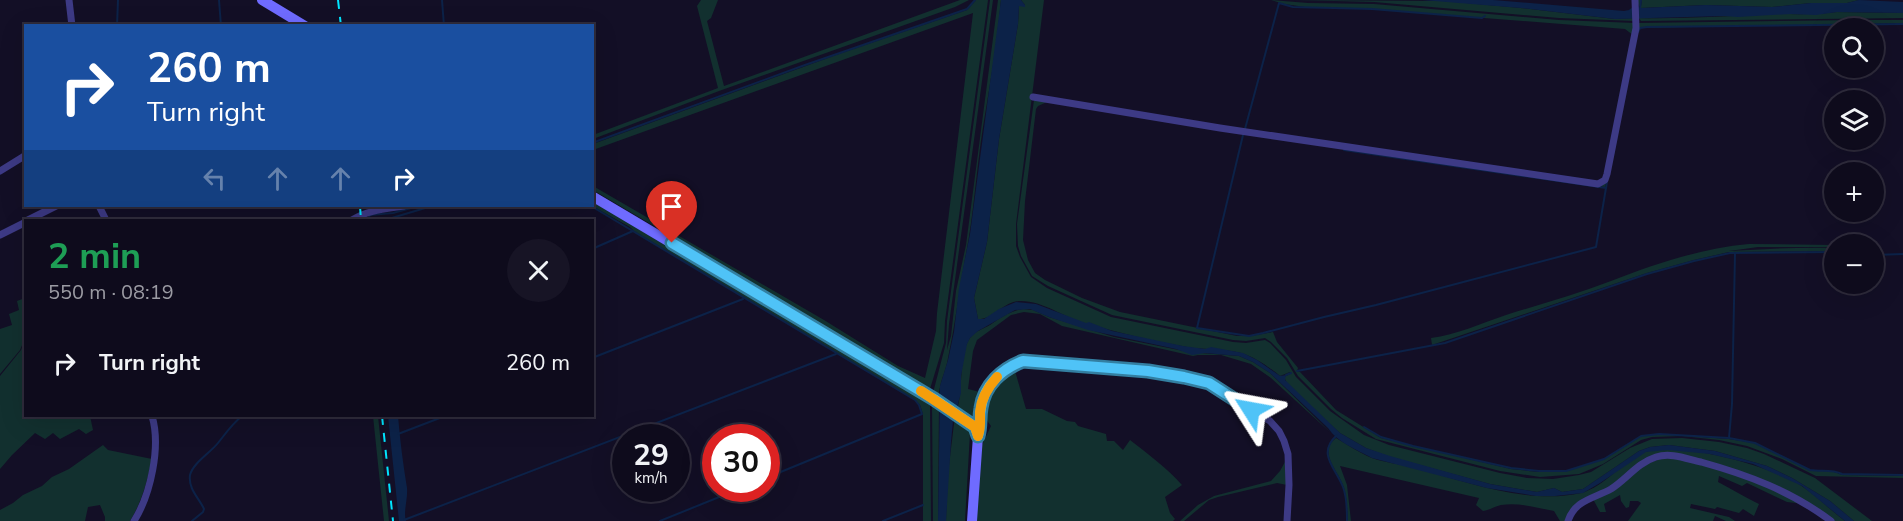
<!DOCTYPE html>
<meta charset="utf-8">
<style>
:root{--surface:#0e0b1c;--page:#171425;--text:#f1f3f6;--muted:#9b9ba3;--line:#2e2b3b}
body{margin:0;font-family:"Nunito Sans",sans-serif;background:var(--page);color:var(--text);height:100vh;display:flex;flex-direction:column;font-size:22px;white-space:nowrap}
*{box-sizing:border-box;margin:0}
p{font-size:20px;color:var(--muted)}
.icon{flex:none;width:33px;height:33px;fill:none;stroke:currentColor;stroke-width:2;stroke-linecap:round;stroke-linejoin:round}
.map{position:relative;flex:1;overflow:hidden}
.sheet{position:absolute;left:24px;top:219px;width:570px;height:198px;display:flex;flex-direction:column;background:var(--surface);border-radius:0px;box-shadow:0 6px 24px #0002,0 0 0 2px var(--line)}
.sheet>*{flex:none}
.hud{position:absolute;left:24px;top:24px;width:570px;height:183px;border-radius:0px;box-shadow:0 6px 24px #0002,0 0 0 2px var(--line);background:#1a4fa0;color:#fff;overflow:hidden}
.controls{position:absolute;left:1824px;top:18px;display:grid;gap:12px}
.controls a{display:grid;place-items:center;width:60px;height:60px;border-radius:50%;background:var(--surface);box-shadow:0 6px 24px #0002,0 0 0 2px var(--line);font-size:30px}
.speed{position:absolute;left:612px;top:424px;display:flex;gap:12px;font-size:30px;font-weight:700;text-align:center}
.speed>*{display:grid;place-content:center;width:78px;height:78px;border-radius:50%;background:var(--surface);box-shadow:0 6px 24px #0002,0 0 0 2px var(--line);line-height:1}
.speed small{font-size:15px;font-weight:400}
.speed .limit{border:9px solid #d22;background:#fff;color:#111}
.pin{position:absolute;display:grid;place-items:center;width:51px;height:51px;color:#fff;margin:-62px -26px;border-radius:50% 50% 50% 0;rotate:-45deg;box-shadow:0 0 6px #0007}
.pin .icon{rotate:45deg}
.me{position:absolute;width:66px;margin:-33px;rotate:304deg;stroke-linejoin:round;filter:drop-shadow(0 0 4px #0008)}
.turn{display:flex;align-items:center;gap:21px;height:126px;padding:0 24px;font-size:27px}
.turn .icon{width:78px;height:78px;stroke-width:2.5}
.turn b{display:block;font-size:42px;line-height:51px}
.lanes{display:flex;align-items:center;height:57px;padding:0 24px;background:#0003;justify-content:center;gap:30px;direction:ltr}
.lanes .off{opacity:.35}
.round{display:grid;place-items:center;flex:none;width:63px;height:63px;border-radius:32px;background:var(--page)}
.headline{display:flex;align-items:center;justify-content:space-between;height:102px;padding:0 24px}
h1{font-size:36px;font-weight:700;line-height:45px;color:#1e9e55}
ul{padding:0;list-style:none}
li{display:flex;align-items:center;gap:18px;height:84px;padding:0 24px}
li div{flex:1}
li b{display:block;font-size:22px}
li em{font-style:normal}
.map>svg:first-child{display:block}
.green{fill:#12302f}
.water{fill:#0c2248}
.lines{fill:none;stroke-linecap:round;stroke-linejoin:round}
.stream{stroke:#0c2248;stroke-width:2}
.minor{stroke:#3d3a85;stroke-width:7}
.secondary{stroke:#6f6bff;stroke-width:10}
.rail{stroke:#00e5ff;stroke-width:2;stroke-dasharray:9 8;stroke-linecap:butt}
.route-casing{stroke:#337fa1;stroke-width:15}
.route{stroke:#4fc3f7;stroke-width:10}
.slow{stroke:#f59e0b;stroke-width:10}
</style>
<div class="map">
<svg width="1903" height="521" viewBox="0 0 1903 521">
<rect width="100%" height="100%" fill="#130f26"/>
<g class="green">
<path d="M701 0H718L711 18 707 21 724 86 960 0H969L955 7 719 91 593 139V135L718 88 697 6Z"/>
<path d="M976 0H988L945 321 944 343 930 389 593 190V186L824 320 898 366 925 378 936 331 937 313 973 13 593 150V144L836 55 967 10Z"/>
<path d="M990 0H993L949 324 947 350 951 336 956 291 966 245 998 0H1001C997 43 990 85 983 127 976 171 974 215 965 259 959 292 955 325 948 358 946 371 940 381 939 394L934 392V389L946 343 947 321Z"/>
<path d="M1021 0H1044L1016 224V246L1020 257 1031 277 1047 288 1111 317 1233 342 1246 343 1265 340 1270 343 1286 360 1296 377 1330 411 1364 435 1389 445 1500 473 1527 478 1553 479 1579 475 1591 472 1630 448 1652 439 1682 438 1719 442 1747 448 1764 454 1815 478 1872 521H1854L1830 501 1792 478 1767 466 1715 451 1669 445 1650 447 1639 451 1583 489 1562 492 1554 488 1537 492 1490 484 1390 457 1366 448 1340 433 1289 387 1284 377 1290 374V372L1280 376C1269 367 1255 357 1241 353 1223 348 1205 350 1187 347 1152 341 1117 332 1084 323 1063 317 1042 300 1019 301 1003 302 991 321 978 319L974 298 987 242 999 139 1018 24 1019 6 1025 5Z"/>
<path d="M1271 0 1308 3 1374 4 1559 20 1635 23 1633 35 1625 29 1484 18V16L1482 18 1372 9 1305 7 1284 4Z"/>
<path d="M1293 0 1444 1 1521 8 1615 19 1633 18 1634 21 1559 18 1374 2Z"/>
<path d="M1637 0H1640L1641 6 1642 0H1859L1847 3H1811L1772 7 1706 5 1641 8 1639 6Z"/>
<path d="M1837 12 1903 13V18L1641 21 1639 18C1684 19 1728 16 1773 14 1795 14 1816 15 1837 12Z"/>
<path d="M1859 20H1903V23L1640 28 1637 32 1614 155 1605 187 1591 186 1602 183 1637 23Z"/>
<path d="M1034 100 1047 102 1038 106 1036 109 1025 201 1023 240 1028 260 1035 273 1045 280 1082 298 1120 312 1237 336H1251L1273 332 1277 342 1298 368 1297 371 1300 372 1336 410 1381 438 1511 469 1539 472 1566 471 1604 459 1641 436 1659 434 1729 439 1754 443 1810 470C1821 472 1831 469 1842 475L1903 476V478L1816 476 1782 459 1747 446 1719 440 1682 436 1652 437 1641 440 1603 464 1579 474 1540 477 1500 471 1376 439 1342 418 1331 409 1298 376 1287 358 1271 342 1265 338 1246 341 1233 340 1112 315 1048 286 1032 276 1021 256 1018 246 1017 224Z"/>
<path d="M593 200 930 401 931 521H923V414L920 405 915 400 634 231 630 227 592 206Z"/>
<path d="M1749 244 1834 245V247H1758L1729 251C1764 249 1799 247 1834 248V251L1729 252 1694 260 1647 273 1432 345 1431 338C1456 335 1482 323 1506 315 1541 304 1577 294 1611 281 1655 264 1702 248 1749 244Z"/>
<path d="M25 298V338L20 350 0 374V329L12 325 9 314 19 310 17 301Z"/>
<path d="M1023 309 1033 310 1049 317 1114 337 1189 352 1239 356 1253 362 1270 373 1331 433 1271 378 1251 364 1221 355H1198L1193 356 1062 326 1040 314 1024 312 1011 315 977 340 973 351 968 389 984 393 980 426 958 406C963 387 959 353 970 338 975 331 983 329 990 325 1000 318 1010 311 1023 309Z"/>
<path d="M25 340 26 416H90L93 430 86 434 79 429 60 439 53 433 45 439 35 433 12 455 0 469V376L21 350Z"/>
<path d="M1013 369 1015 371 1026 409H1042L1067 421 1075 422 1078 426 1106 434 1107 441H1114L1123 450 1130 440C1148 454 1167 468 1182 485L1165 497 1170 513 1175 519 1173 521H975L980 449 991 426C988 422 985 418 984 413 980 395 1000 378 1013 369Z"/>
<path d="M932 402 939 406 938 521H933Z"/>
<path d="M373 416H378L389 521H384Z"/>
<path d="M955 416 969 429 970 433 965 521H946L947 481Z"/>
<path d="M1336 438C1347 444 1359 453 1372 458 1385 463 1402 464 1416 468 1466 482 1529 505 1581 493 1605 487 1623 460 1645 452 1678 440 1775 467 1803 487 1818 497 1830 510 1845 521H1833L1736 471 1656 455 1610 488 1576 504 1567 521H1560L1554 511C1537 508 1519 502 1501 505 1495 506 1490 510 1483 511L1476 505 1479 498 1340 466 1347 485 1351 521H1348C1347 510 1347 498 1344 488 1339 471 1317 453 1336 438Z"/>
<path d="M103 445 108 450 152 459C147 482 142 501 130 521H105V517L100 505 88 507 85 521H0V510L13 503 23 495 42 486 52 477 69 469Z"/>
<path d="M1669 456 1736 474 1805 504 1787 502 1747 483 1742 486 1719 476 1718 482C1732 489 1744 497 1759 504L1754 516 1743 509 1739 513 1717 507 1715 509 1691 504 1690 508 1729 517 1735 521H1726L1715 516 1713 521H1628L1641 503 1638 501H1630L1629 507 1626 508 1621 501 1620 495 1604 504 1606 512H1600L1593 499 1643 465Z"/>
<path d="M1286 460 1287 485 1277 483 1218 497 1209 500 1184 521H1180L1198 505 1214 496 1271 481 1280 471Z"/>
</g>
<g class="water">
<path d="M1001 0H1021L1025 5V7L1019 6 1018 24 999 139 987 242 974 298 978 319H984L999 309 1016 302 1036 304 1086 323 1089 322 1112 331 1183 346 1205 349 1211 347 1243 353 1257 360 1280 376 1286 375 1285 380 1340 433 1366 448 1390 456 1490 484 1537 492 1554 488 1562 492 1583 489 1639 451 1650 447 1669 445 1715 451 1767 466 1792 478 1830 501 1854 521H1845L1802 486 1753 464 1710 454 1668 450 1646 452 1600 483 1583 493 1555 496H1536L1487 488 1372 458C1356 449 1338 443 1328 428L1270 373 1253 362 1239 356 1205 353 1192 355 1176 349 1088 330 1049 317 1030 309 1015 310 978 331 970 338 967 344 961 376V393L953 421 951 442 946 521H938L940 386 948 360 954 332 959 288 970 234Z"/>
<path d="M1422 0H1493L1624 11 1629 10 1634 6 1641 8 1706 5 1772 7 1811 3H1847L1859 0 1903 2V13L1837 12 1816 15 1791 14 1738 17 1724 16 1615 19 1521 8Z"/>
<path d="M388 416H398C400 440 403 464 407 488 408 499 403 512 406 521H399Z"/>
</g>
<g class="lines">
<g class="stream">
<path d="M219 0 221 26"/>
<path d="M442 0 444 26"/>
<path d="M1640 9 1641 0"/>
<path d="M117 26 118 0"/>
<path d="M1638 32 1640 28 1647 27 1903 24"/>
<path d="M1245 129 1279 3 1293 7 1372 9 1482 18 1485 16"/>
<path d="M1243 135 1197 328 1249 336 1263 333 1324 317 1376 305 1596 247 1607 182"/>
<path d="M592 143 805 65 967 9 975 0"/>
<path d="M1344 150 1606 188"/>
<path d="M591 206 915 400 919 405 922 414 766 478"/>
<path d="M370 220 369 215 393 213 418 206"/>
<path d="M385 220 432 206"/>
<path d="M592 249 633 231"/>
<path d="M1874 255 1903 254"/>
<path d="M592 358 743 299"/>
<path d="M1297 371 1445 343 1647 274 1694 261 1730 253 1834 252"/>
<path d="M1286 375 1291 373"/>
<path d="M1364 427 1381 437 1413 446 1511 468 1539 471H1566L1604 459 1641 436 1659 434 1729 438 1755 443 1810 470C1821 472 1832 469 1842 474L1903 475"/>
<path d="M398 434 445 416"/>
<path d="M1337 435C1316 454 1336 468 1343 487 1347 497 1347 510 1347 521"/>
<path d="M1729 438 1732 404 1735 253"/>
<path d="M404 520 836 354"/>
<path d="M192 521 203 512 204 509C199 498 188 489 190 475 193 463 210 453 218 443 226 433 232 424 242 416"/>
<path d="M660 521 739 489"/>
<path d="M883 521 923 505"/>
</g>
<g class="minor">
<path d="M69 0 72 26"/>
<path d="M1033 97 1220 128 1598 184 1605 180 1607 174 1636 28 1635 0"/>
<path d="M0 171 26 155"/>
<path d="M99 206 106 220"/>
<path d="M28 220 56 206"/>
<path d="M352 220C368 210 385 209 404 206"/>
<path d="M0 235 26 222"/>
<path d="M979 434C982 424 978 415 981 405 986 383 1003 369 1023 361L1148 371 1184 377 1208 383 1227 394 1270 421 1279 431 1284 441 1288 454 1289 485 1287 521"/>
<path d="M134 521C151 494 161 446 152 416"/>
<path d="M1568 521C1575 500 1593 499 1611 489 1627 479 1637 463 1656 457 1671 452 1687 459 1701 462 1748 475 1791 491 1831 521"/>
</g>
<g class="secondary">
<path d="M262 0 305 26"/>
<path d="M592 196 934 399 975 427 978 436 972 521"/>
</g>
<g class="rail">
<path d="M338 0 341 26"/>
<path d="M360 206 361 220"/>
<path d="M382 416 393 521"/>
</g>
</g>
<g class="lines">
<defs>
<path id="route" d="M672 243 934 399 975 427 978 436C981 426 979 419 981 408 984 385 1002 369 1023 361L1148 371 1184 377 1209 383 1251 410"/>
</defs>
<use href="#route" class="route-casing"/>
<use href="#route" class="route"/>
<path class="slow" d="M921 391 975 427 978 436C981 427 980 422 980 412 981 399 988 387 997 377"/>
</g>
</svg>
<div class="controls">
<a><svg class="icon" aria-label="search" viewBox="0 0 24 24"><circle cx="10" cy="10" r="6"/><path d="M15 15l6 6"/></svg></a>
<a><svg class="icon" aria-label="layers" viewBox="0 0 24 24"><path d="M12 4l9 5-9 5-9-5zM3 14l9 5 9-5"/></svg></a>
<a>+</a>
<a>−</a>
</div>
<div class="speed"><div>29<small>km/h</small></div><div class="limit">30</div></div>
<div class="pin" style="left:672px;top:243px;background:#d93025"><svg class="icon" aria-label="arrive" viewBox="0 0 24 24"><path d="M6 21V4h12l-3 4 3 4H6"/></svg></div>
<svg class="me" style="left:1251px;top:410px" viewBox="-20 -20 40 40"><path d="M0-17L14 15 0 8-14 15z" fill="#4fc3f7" stroke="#fff" stroke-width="4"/></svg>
<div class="hud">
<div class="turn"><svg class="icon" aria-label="right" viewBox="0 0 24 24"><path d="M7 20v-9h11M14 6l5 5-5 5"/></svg><div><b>260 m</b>Turn right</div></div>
<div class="lanes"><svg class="icon off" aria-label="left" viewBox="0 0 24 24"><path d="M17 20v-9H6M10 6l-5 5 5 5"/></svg><svg class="icon off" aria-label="ahead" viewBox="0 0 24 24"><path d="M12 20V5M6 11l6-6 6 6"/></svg><svg class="icon off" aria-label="ahead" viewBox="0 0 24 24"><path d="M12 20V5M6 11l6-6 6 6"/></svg><svg class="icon" aria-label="right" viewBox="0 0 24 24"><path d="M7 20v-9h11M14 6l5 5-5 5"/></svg></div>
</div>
<section class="sheet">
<div class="headline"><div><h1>2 min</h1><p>550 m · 08:19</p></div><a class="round"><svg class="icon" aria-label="close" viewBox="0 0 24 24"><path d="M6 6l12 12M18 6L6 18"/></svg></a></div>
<ul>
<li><svg class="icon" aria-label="right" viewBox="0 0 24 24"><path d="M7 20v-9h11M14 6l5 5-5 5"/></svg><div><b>Turn right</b></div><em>260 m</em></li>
</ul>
</section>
</div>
